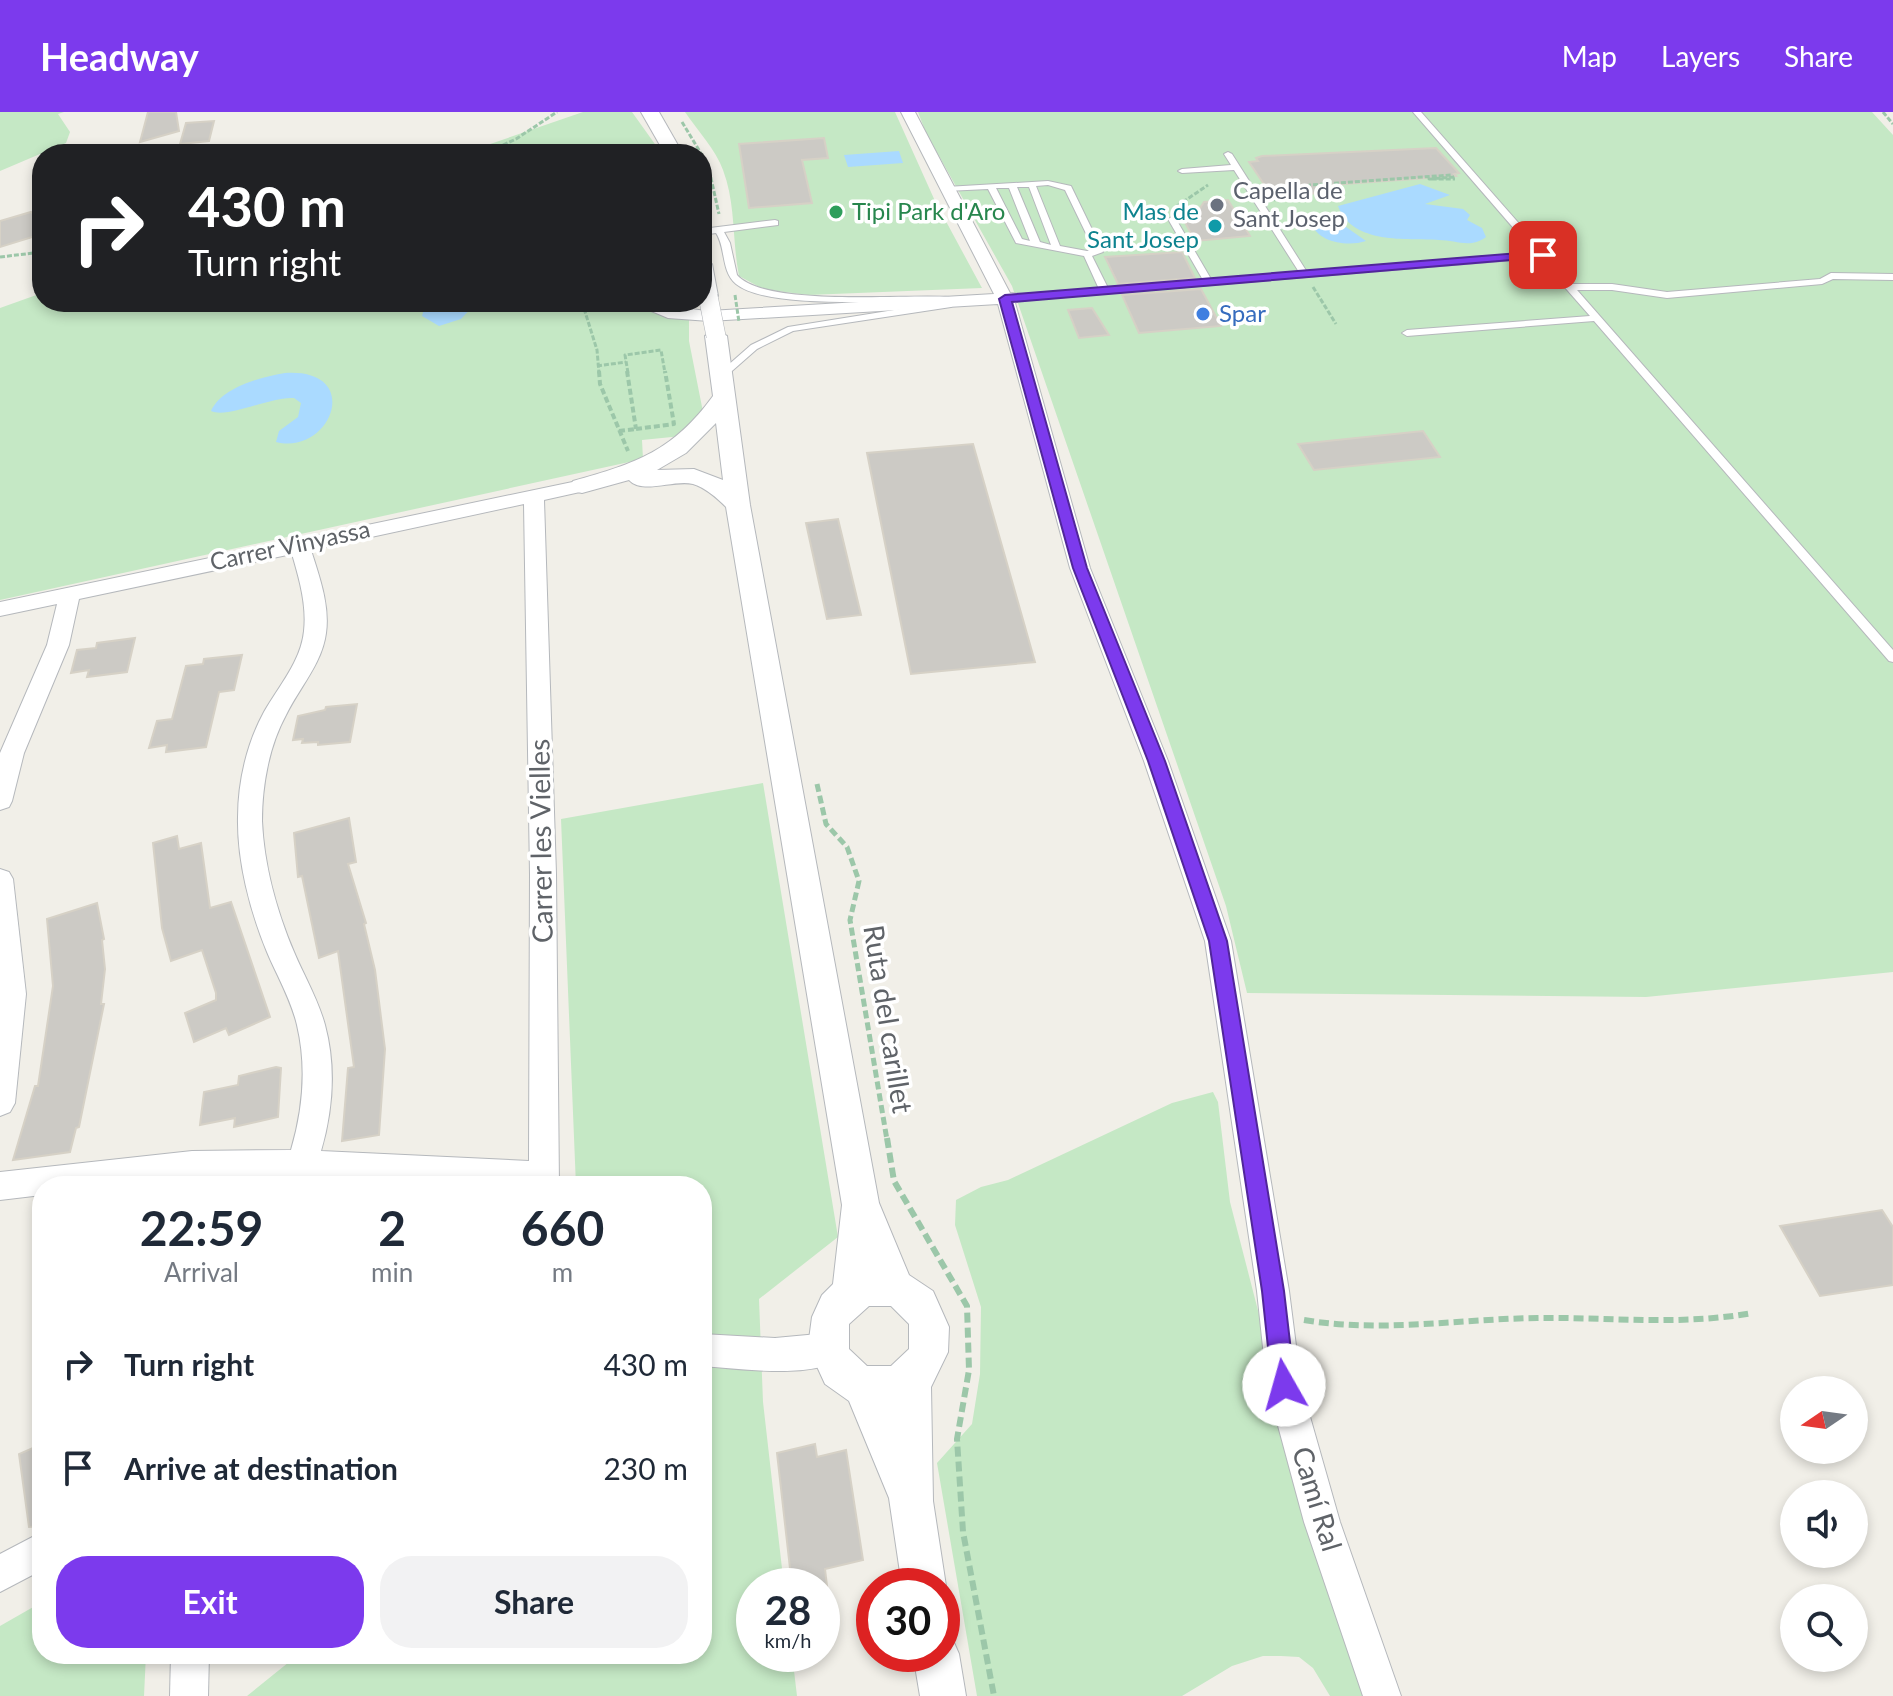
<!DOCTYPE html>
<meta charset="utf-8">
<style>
:root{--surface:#fff;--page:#f2f2f3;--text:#1f2937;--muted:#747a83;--accent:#7c3aed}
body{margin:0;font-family:Lato,sans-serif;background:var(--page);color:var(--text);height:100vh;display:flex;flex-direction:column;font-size:30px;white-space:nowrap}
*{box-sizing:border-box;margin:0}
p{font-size:26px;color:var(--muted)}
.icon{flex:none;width:44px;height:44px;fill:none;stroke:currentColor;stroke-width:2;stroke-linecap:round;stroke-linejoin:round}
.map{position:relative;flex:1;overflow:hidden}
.side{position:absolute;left:32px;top:1064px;width:680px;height:488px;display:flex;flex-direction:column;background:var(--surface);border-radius:32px;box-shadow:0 4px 12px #0003}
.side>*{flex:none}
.guide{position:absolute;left:32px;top:32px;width:680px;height:168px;border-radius:32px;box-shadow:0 4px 12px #0003;background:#202124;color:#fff;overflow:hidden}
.needle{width:52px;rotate:257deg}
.tools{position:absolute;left:1780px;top:1264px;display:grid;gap:16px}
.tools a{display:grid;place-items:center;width:88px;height:88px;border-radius:50%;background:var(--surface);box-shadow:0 4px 12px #0003;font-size:40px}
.speed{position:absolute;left:736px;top:1456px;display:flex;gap:16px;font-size:40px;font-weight:700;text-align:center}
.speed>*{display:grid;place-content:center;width:104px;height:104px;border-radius:50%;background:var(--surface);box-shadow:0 4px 12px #0003;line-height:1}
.speed small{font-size:20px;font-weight:400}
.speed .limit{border:12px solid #d22;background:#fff;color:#111}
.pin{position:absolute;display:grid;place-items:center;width:68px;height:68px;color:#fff;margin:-34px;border-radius:16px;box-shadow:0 4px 12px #0006}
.me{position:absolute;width:88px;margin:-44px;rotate:353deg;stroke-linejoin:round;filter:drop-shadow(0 0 6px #0008)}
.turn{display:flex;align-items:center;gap:28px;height:168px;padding:0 24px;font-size:36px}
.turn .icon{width:104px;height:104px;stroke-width:2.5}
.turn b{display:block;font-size:56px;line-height:68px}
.eta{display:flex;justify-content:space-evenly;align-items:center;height:136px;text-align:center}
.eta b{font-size:48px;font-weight:700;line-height:56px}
.button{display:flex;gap:16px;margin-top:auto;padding:16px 24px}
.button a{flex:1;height:92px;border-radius:32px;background:var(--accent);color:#fff;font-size:32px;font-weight:700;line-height:92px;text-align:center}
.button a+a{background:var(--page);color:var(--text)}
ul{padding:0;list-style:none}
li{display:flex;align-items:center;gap:24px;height:104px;padding:0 24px}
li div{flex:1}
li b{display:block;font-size:30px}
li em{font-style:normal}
header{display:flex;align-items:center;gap:48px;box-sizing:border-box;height:112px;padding:0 40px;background:var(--accent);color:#fff}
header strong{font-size:38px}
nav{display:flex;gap:44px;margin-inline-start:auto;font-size:28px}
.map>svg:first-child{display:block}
.green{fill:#c5e8c5}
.water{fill:#aadaff}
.building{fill:#cccac5;stroke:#d6d1c6;stroke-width:2}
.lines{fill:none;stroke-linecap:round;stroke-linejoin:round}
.service-casing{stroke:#b5b8bc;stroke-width:2}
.minor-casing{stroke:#b5b8bc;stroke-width:2}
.tertiary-casing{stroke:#b5b8bc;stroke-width:2}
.path-far3{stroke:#9cc7a9;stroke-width:3;stroke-dasharray:5 2;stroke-linecap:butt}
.path-far2{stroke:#9cc7a9;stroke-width:4;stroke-dasharray:6 3;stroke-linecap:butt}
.path-far1{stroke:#9cc7a9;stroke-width:5;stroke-dasharray:8 4;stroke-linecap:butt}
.path{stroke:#9cc7a9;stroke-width:6;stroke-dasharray:10 5;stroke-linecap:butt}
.service{fill:#fff;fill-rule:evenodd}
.minor{fill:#fff;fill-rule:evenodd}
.tertiary{fill:#fff;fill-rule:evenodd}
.tertiary-bridge-casing{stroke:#b5b8bc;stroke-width:20;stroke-linecap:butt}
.path-bridge{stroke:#9cc7a9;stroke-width:3;stroke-dasharray:5 2;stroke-linecap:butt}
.tertiary-bridge{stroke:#fff;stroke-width:19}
.route{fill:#7c3aed;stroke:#51269a;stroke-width:2}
.worship-dot{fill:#6b7280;stroke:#fff;stroke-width:3}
.leisure-dot{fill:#2e9e5b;stroke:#fff;stroke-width:3}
.culture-dot{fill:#0f9aa8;stroke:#fff;stroke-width:3}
.shop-dot{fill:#3f7fe0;stroke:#fff;stroke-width:3}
.labels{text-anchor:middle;stroke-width:7;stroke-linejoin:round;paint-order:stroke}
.far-worship-label{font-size:24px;fill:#5b616d;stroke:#fff;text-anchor:start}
.far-leisure-label{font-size:24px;fill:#27864d;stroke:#fff;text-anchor:start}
.far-culture-label{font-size:24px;fill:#0d838f;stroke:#fff;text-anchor:end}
.far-shop-label{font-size:24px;fill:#366cbe;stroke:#fff;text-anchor:start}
.far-street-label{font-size:24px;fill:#5f6368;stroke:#fff}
.street-label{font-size:28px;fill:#5f6368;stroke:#fff}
</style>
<header>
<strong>Headway</strong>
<nav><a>Map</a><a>Layers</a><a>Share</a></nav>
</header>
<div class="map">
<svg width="1893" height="1584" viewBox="0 0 1893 1584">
<rect width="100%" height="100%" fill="#f1efe8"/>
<g class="green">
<path d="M0 0H64L58 2 70 20 66 31 0 59Z"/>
<path d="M583 0H632L662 42H461Z"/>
<path d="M685 0H895L935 89 982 176 808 183 763 177 739 164C732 129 736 92 723 58 716 38 697 18 685 0Z"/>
<path d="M918 0H1872L1893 23V860L1646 885 1247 881 1226 794 1012 174 926 21Z"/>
<path d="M42 181V190H689V229L703 300 682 324 642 328 643 347 0 488V196Z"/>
<path d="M763 671 838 1125 759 1187 763 1290 784 1474H754V1542H792L797 1584H247L299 1542H702V1074H576L561 707Z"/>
<path d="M1213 980 1218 990 1230 1090 1318 1431 1371 1584H1330L1313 1556 1299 1545 1281 1544H1263L1232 1554 1182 1584H977L937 1351 972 1312 980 1262 981 1195 955 1113 956 1088 981 1075 1008 1068 1172 991Z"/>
<path d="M42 1490V1542H146L144 1584H0V1514Z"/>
</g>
<g class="water">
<path d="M899 39 903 51 848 55 844 43Z"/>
<path d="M1420 72 1450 83 1425 92 1463 97 1470 103 1467 108 1482 116 1486 125C1470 137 1456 128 1439 128 1407 126 1352 133 1338 94Z"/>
<path d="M1322 102 1329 103 1366 129C1348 135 1317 131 1311 110L1315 104Z"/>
<path d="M426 190H477L461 207 439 214 422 204Z"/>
<path d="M285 261C365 256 331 344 276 330L279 319 298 305 301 291 294 286C271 284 228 307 211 299 222 275 261 265 285 261Z"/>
</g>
<g class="building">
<path d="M148 0H176L179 19 140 30Z"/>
<path d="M214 9 209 29 180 32 186 11Z"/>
<path d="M824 26 828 46 802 48 812 91 749 96 739 32Z"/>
<path d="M1436 36 1459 61 1454 62 1456 64 1316 74 1321 81 1272 84 1249 50 1258 49 1256 46 1262 44Z"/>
<path d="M1228 88 1250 124 1195 129 1181 103 1196 102 1204 90Z"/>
<path d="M31 100 42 111V122L0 135V109Z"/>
<path d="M1182 140 1195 166 1118 172 1105 145Z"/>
<path d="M1201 177 1221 214 1139 221 1122 183Z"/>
<path d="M1092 196 1109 223 1079 226 1068 198Z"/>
<path d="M1423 319 1440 345 1314 358 1298 332Z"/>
<path d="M973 332 1035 550 911 562 867 341Z"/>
<path d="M838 407 861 503 827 507 806 411Z"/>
<path d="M135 526 127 560 87 565 89 558 71 561 77 538 96 536 97 531Z"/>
<path d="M242 543 234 578 219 580 206 635 166 640 167 633 149 636 157 609 172 607 186 554 203 552 204 547Z"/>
<path d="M357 592 350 630 318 633V630L302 631 303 627 293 628 298 604 325 598 326 595Z"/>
<path d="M349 706 356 750 348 752 366 811 364 812 375 858 385 937 379 1023 342 1029 348 956 354 955 338 839 319 846 302 764 298 765 294 721Z"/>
<path d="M177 724 179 737 201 731 210 796 231 790 270 905 229 923 226 916 194 930 185 901 216 888V881L202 838 171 849 162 816 153 731Z"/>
<path d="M97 791 104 827 102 828 105 857 101 892H104L79 1015 76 1016 70 1040 13 1048 35 974H38L53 874 47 807Z"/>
<path d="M276 955 281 956 278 1005 234 1015 235 1006 200 1013 204 980 238 973 239 964Z"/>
<path d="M1882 1098 1893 1115V1173L1820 1184 1780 1114Z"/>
<path d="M42 1332V1414L29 1415 19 1342Z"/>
<path d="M815 1332 817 1345 846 1338 863 1448 825 1457 827 1474H792L777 1341Z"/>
</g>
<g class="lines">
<defs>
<g id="service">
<path d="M1413 0H1421L1572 172H1612L1667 180 1820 167 1831 161 1893 162V168L1833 167 1822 172 1667 186 1612 178H1577L1893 538V550L1889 549 1594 209 1407 224 1402 221 1407 218 1590 204 1539 146 1016 189 1012 186 1013 184 1099 177 1084 144 1016 131 988 77 946 79 942 77 946 75 1048 69 1071 74 1103 140 1092 144 1108 176 1203 168 1168 107 1172 105 1176 107 1211 167 1299 160 1234 58 1182 61 1178 59 1182 57 1231 53 1224 42 1228 40 1232 42 1307 160 1535 141ZM1048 73 1065 78 1094 138 1087 139 1060 134 1036 74ZM1017 75H1029L1051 133 1040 130ZM996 76H1009L1030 129 1022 127Z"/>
<path d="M775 108 778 109V113L724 120 730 131 737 163C764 195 905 182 949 185L956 192 951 195 793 219 757 237 724 266H718V262L751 233 788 215 944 190C897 187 769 199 736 172 721 160 726 136 716 121L702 123V117Z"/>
</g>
<g id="minor">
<path d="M901 0H915L1010 181 1022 182 1024 186 1015 191 1090 456 1168 649 1231 829 1289 1179 1301 1273 1340 1410 1401 1584H1363L1304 1410 1267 1273 1257 1179 1205 829 1144 649 1070 456 998 192 709 209 668 206 630 190C656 190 682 197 709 199L994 182Z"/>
<path d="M582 368 589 370 592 374 589 378 544 388 556 762 559 1074H484L311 1066 308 1074H278L281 1066C201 1067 122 1074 42 1074V1083L0 1088V1060L192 1039 291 1038C303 997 307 955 297 913 291 887 277 864 267 840 250 799 237 749 238 705 238 669 247 631 264 600 279 574 301 549 304 519 307 493 299 466 292 442L79 487 69 533 24 641 12 689 9 695 0 698V641L47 533 57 492 0 504V490ZM524 392 530 762 529 1049 321 1039C333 998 336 954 325 913 318 887 304 864 294 840 277 800 264 753 262 709 262 674 269 634 286 603 299 576 322 552 326 521 330 493 319 464 311 438Z"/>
<path d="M0 757 9 760 13 767 26 882 15 991 10 1000 0 1004Z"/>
<path d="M829 1221 841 1225 845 1237 841 1249C799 1266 746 1257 702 1254V1222L775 1226Z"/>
<path d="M42 1420V1458L0 1480V1442Z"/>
<path d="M171 1542H209L208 1584H170Z"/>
</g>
<g id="tertiary">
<path d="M641 0H659L683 42H665Z"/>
<path d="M702 146 712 152 718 184 708 190 702 189Z"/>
<path d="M716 218 727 224 750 393 879 1091 909 1163 933 1179 949 1215 948 1240 931 1275 933 1389 946 1474 942 1485V1474H902L889 1386 849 1289 825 1272 808 1235 812 1205 822 1183 833 1172 842 1093 726 395C717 386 706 376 693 372 674 367 643 383 629 368L582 381 573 379 570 374 573 369C637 351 673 339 713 284L705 224ZM716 311 723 368 694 357 657 358 686 341ZM869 1194H891L909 1212V1237L891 1254H867L849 1237V1212Z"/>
<path d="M942 1521 952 1526 959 1542 966 1584H920L913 1542H942Z"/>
</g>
</defs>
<use href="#service" class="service-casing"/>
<use href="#minor" class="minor-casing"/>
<use href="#tertiary" class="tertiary-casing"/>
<g class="path-far3">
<path d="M1883 0 1893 12"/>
<path d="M682 10 708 53 719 102"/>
<path d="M484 42 516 27 557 0"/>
<path d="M1274 88 1310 73 1451 63 1453 65 1429 67H1455"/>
<path d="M1177 94 1208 73"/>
<path d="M0 145 42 140"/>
<path d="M1313 175 1336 212"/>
<path d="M582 190 597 238 599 261"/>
<path d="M597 254 626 250"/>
<path d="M628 261 625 243 661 238 665 261"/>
</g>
<g class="path-far2">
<path d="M599 259 600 272 628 339"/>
<path d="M627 259 636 317"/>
<path d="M636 317 674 312 665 259"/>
<path d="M619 319 636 317"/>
</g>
<path class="path-far1" d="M817 672 826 712 847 735 859 769 850 808 887 1028"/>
<g class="path">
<path d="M887 1026 894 1069 967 1194 969 1258 957 1327 963 1420 994 1584"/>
<path d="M1304 1208C1382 1221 1458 1207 1537 1206 1609 1205 1680 1214 1752 1201"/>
</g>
<use href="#service" class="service"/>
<use href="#minor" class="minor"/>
<use href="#tertiary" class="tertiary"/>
<defs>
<path id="tertiary-bridge" d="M708 184 716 224"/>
</defs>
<use href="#tertiary-bridge" class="tertiary-bridge-casing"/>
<path class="path-bridge" d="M735 183 739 210"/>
<use href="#tertiary-bridge" class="tertiary-bridge"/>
</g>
<path class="route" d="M1543 139 1549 143 1547 145 1012 190 1087 456 1165 649 1227 829 1284 1179 1295 1273 1292 1281 1284 1285 1275 1281 1272 1273 1262 1179 1209 829 1148 649 1073 456 999 187 1005 183Z"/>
<circle class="worship-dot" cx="1217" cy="93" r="8"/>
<circle class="leisure-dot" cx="836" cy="100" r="8"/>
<circle class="culture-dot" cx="1215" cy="114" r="8"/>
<circle class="shop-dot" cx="1203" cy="202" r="8"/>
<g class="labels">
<g class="far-worship-label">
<text x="1233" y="87">Capella de<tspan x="1233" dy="28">Sant Josep</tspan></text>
</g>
<g class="far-leisure-label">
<text x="852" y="108">Tipi Park d'Aro</text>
</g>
<g class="far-culture-label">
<text x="1199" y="108">Mas de<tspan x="1199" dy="28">Sant Josep</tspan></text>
</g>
<g class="far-shop-label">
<text x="1219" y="210">Spar</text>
</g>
<g class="far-street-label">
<text transform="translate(290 434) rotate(-12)" y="8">Carrer Vinyassa</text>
</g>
<g class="street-label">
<text transform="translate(541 729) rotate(-91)" y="10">Carrer les Vielles</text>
<text transform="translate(888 907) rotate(81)" y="10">Ruta del carillet</text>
<text transform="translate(1317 1387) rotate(73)" y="10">Camí Ral</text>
</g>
</g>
</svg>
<div class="tools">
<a><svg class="needle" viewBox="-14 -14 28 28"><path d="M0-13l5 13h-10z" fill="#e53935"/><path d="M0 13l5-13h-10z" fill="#747a83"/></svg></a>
<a><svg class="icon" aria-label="sound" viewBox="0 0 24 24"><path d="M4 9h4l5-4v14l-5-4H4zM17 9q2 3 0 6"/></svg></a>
<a><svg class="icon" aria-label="search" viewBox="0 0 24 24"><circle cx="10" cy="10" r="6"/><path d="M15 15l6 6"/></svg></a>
</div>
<div class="speed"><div>28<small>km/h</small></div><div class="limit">30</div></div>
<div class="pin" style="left:1543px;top:143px;background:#d93025"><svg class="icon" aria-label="arrive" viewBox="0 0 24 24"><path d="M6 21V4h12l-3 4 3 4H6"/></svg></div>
<svg class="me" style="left:1284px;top:1273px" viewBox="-20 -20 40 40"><circle r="19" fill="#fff"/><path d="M0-13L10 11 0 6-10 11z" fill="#7c3aed"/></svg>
<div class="guide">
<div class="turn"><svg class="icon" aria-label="right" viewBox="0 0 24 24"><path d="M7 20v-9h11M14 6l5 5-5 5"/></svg><div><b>430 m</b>Turn right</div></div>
</div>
<section class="side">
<div class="eta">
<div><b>22:59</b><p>Arrival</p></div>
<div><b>2</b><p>min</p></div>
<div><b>660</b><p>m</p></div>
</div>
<ul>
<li><svg class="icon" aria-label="right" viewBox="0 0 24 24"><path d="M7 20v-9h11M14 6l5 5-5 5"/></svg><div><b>Turn right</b></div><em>430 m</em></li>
<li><svg class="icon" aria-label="arrive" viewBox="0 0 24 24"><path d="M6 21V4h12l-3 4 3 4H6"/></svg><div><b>Arrive at destination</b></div><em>230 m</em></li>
</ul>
<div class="button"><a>Exit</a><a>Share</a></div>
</section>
</div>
